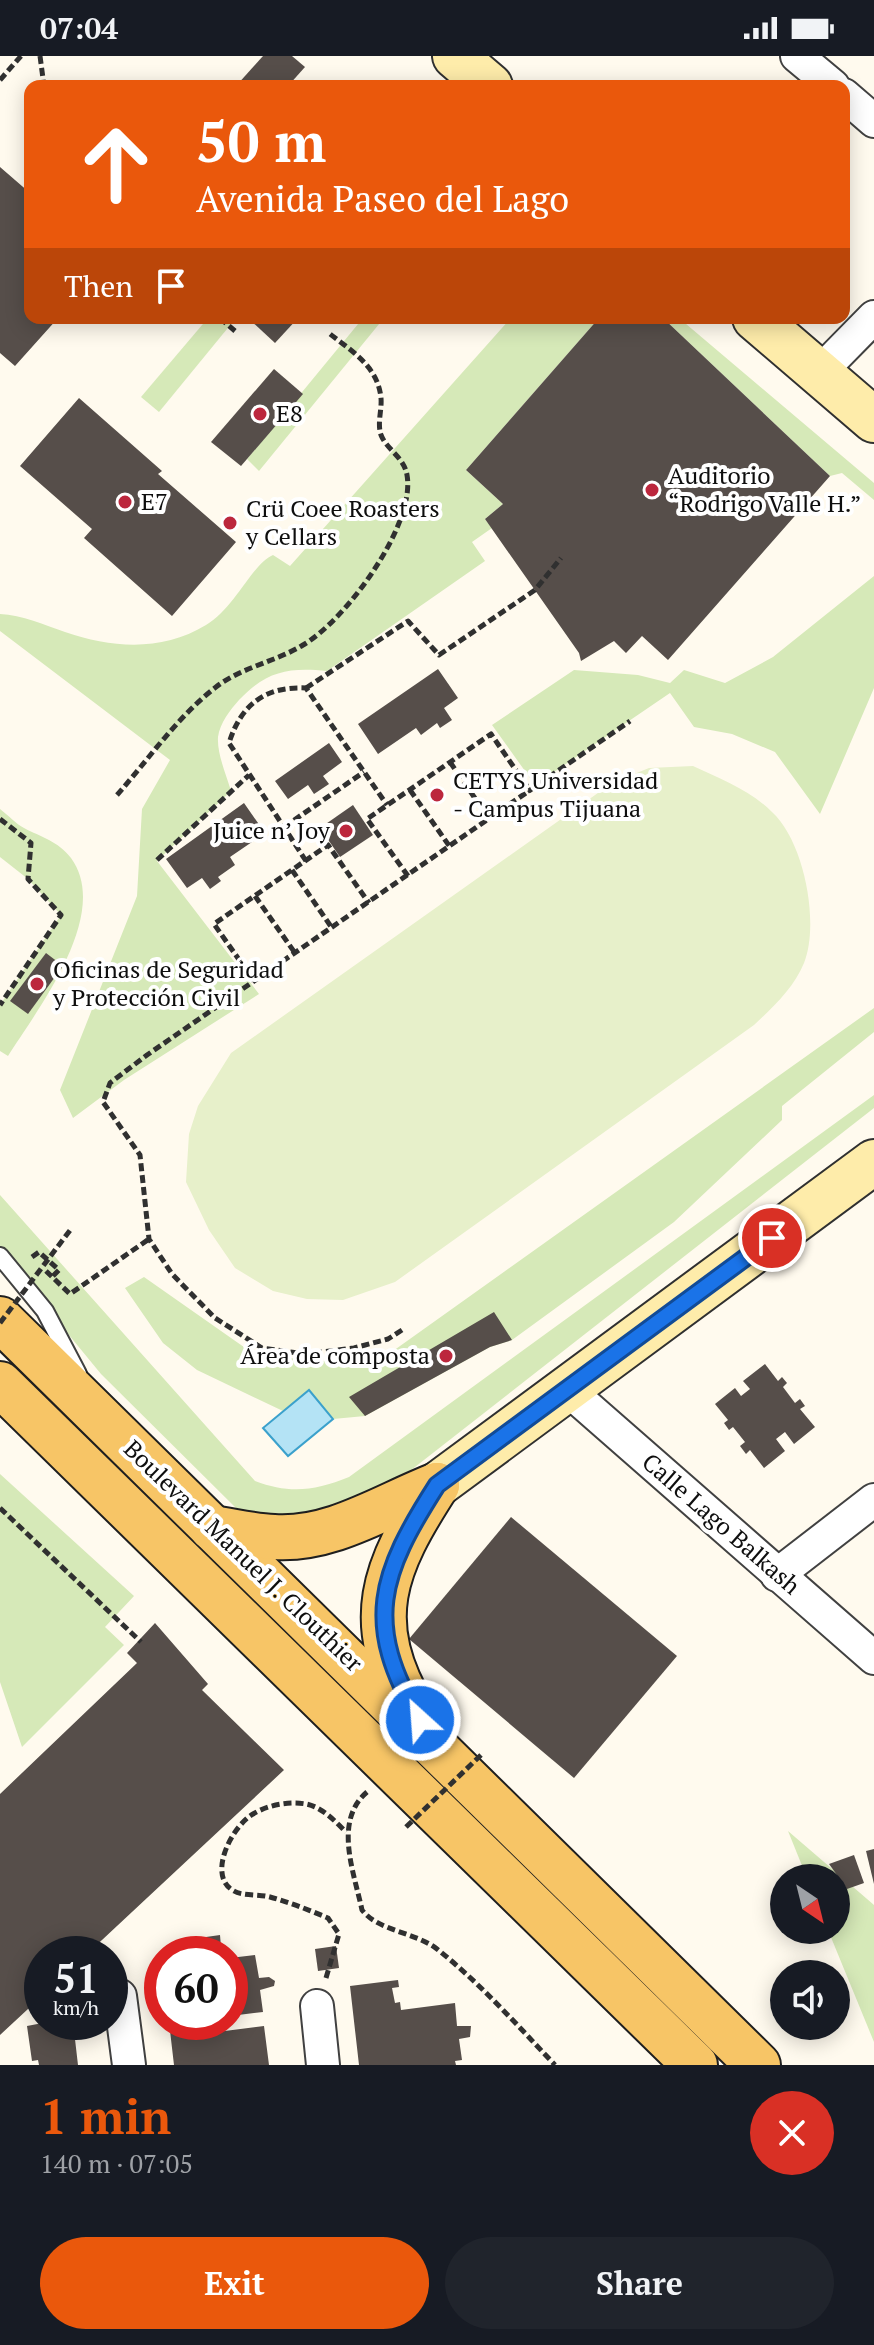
<!DOCTYPE html>
<meta charset="utf-8">
<style>
:root{--surface:#171b24;--page:#20242c;--text:#f1f3f6;--muted:#9ea1a6;--accent:#ea580c}
body{margin:0;font-family:"PT Serif",serif;background:var(--page);color:var(--text);height:100vh;display:flex;flex-direction:column;font-size:30px;white-space:nowrap}
*{box-sizing:border-box;margin:0}
p{font-size:26px;color:var(--muted)}
.icon{flex:none;width:44px;height:44px;fill:none;stroke:currentColor;stroke-width:2;stroke-linecap:round;stroke-linejoin:round}
.map{position:relative;height:2009px;overflow:hidden}
.drawer{display:flex;flex-direction:column;background:var(--surface);flex:1}
.drawer>*{flex:none}
.guide{position:absolute;left:24px;top:24px;width:826px;height:244px;border-radius:16px;box-shadow:0 4px 20px #0003;background:#ea580c;color:#fff;overflow:hidden}
.needle{width:52px;rotate:145deg}
.buttons{position:absolute;left:770px;top:1808px;display:grid;gap:16px}
.buttons a{display:grid;place-items:center;width:80px;height:80px;border-radius:50%;background:var(--surface);box-shadow:0 4px 20px #0003;font-size:40px}
.speed{position:absolute;left:24px;top:1880px;display:flex;gap:16px;font-size:40px;font-weight:700;text-align:center}
.speed>*{display:grid;place-content:center;width:104px;height:104px;border-radius:50%;background:var(--surface);box-shadow:0 4px 20px #0003;line-height:1}
.speed small{font-size:20px;font-weight:400}
.speed .limit{border:12px solid #d22;background:#fff;color:#111}
.pin{position:absolute;display:grid;place-items:center;width:68px;height:68px;color:#fff;margin:-34px;border:4px solid #fff;border-radius:50%;box-shadow:0 2px 8px #0007}
.me{position:absolute;width:88px;margin:-44px;rotate:334deg;stroke-linejoin:round;filter:drop-shadow(0 0 6px #0008)}
.turn{display:flex;align-items:center;gap:28px;height:168px;padding:0 40px;font-size:36px}
.turn .icon{width:104px;height:104px;stroke-width:2.5}
.turn b{display:block;font-size:56px;line-height:68px}
.then{display:flex;align-items:center;height:76px;padding:0 40px;background:#0003;gap:16px;font-size:30px}
.round{display:grid;place-items:center;flex:none;width:84px;height:84px;border-radius:42px;background:var(--page)}
.summary{display:flex;align-items:center;justify-content:space-between;height:136px;padding:0 40px}
h1{font-size:48px;font-weight:700;line-height:60px;color:var(--accent)}
.primary-button{display:flex;gap:16px;margin-top:auto;padding:16px 40px}
.primary-button a{flex:1;height:92px;border-radius:48px;background:var(--accent);color:#fff;font-size:32px;font-weight:700;line-height:92px;text-align:center}
.primary-button a+a{background:var(--page);color:var(--text)}
.status{display:flex;justify-content:space-between;align-items:center;height:56px;padding:0 40px;background:var(--surface);direction:ltr}
.status svg{height:22px;fill:currentColor}
.map>svg:first-child{display:block}
.green{fill:#d6e9b8}
.pitch{fill:#e7f0ca}
.water{fill:#b4e3f5;stroke:#3ba1cc;stroke-width:2}
.building{fill:#564e4a}
.lines{fill:none;stroke-linecap:round;stroke-linejoin:round}
.lane-casing{stroke:#414141;stroke-width:20}
.street-casing{stroke:#414141;stroke-width:36}
.secondary-casing{stroke:#303030;stroke-width:48}
.primary-casing{stroke:#1f1f1f;stroke-width:48}
.path{stroke:#303030;stroke-width:5;stroke-dasharray:8 4;stroke-linecap:butt}
.lane{stroke:#fff;stroke-width:16}
.street{stroke:#fff;stroke-width:32}
.secondary{stroke:#feecaa;stroke-width:44}
.primary{stroke:#f7c566;stroke-width:44}
.path-bridge{stroke:#303030;stroke-width:5;stroke-dasharray:8 4;stroke-linecap:butt}
.route-casing{stroke:#114b97;stroke-width:20}
.route{stroke:#1a73e8;stroke-width:14}
.poi-dot{fill:#bc273d;stroke:#fff;stroke-width:3}
.labels{text-anchor:middle;stroke-width:8;stroke-linejoin:round;paint-order:stroke}
.poi-label{font-size:24px;fill:#0e0e0e;stroke:#fff;text-anchor:start}
.street-label{font-size:24px;fill:#0e0e0e;stroke:#fff}
</style>
<div class="status"><b>07:04</b><svg viewBox="0 0 49 12"><path d="M0 12V9h3v3zM5 12V6h3v6zM10 12V3h3v9zM15 12V0h3v12zM26 1h20v11H26zM47 4h2v5h-2z"/></svg></div>
<div class="map">
<svg width="874" height="2009" viewBox="0 0 874 2009">
<rect width="100%" height="100%" fill="#fffaee"/>
<g class="green">
<path d="M208 262H236L159 356 141 341Z"/>
<path d="M363 262H384L259 415 247 403Z"/>
<path d="M511 262H599L466 414 503 448 485 463 492 472 472 486 485 505 327 615C289 611 266 615 239 644 230 654 220 667 218 681 217 698 226 718 231 735L157 805 259 938 124 1024 73 1062 60 1034 137 840 142 753 170 704 0 575V558C22 559 45 569 65 576 112 592 162 596 206 569 235 552 252 508 273 499L290 510Z"/>
<path d="M663 262H679L874 427V444L842 417 830 420Z"/>
<path d="M874 520V632L820 758 775 696 732 678 694 671 670 637 535 729 492 669 574 614 638 619 670 627 684 614 725 627 773 601Z"/>
<path d="M0 753C8 759 16 768 24 772 41 781 58 785 71 802 112 858 37 954 8 1000L0 995V949L61 859 28 823 0 801Z"/>
<path d="M874 952V976L782 1050V1064L674 1166 512 1284 490 1291 365 1360 333 1363 309 1334 283 1355 197 1314 163 1287 125 1232 144 1221 251 1296 311 1305H379Z"/>
<path d="M874 1039V1052L360 1454 259 1464 238 1454 101 1318 0 1195V1139L255 1425C289 1438 315 1435 349 1421Z"/>
<path d="M0 1418 134 1540 105 1571 124 1589 22 1691 0 1626Z"/>
<path d="M788 1775 874 1849V1986L828 1874H836V1822H807Z"/>
</g>
<path class="pitch" d="M693 710C721 723 750 734 772 756 804 785 820 867 804 907 794 932 773 951 754 969L395 1226 343 1244 307 1243 273 1235 235 1212 209 1174 186 1126 189 1078 198 1050 231 997 612 727 649 712Z"/>
<path class="water" d="M309 1334 333 1363 288 1400 263 1372Z"/>
<g class="building">
<path d="M263 0H292L305 11 288 30H236Z"/>
<path d="M0 111 30 137V262H58L15 310 0 297Z"/>
<path d="M248 262H298L275 287Z"/>
<path d="M599 262H663L830 420 668 604 642 580 626 597 614 585 581 605 579 597 485 463 503 448 466 414Z"/>
<path d="M274 313 303 338 241 410 211 386Z"/>
<path d="M79 342 162 415 158 418 236 486 172 560 84 482 92 473 20 410Z"/>
<path d="M438 613 458 642 444 652 452 664 440 672 437 667 421 679 416 672 378 698 358 668Z"/>
<path d="M329 687 342 706 323 720 329 728 314 738 308 729 288 743 275 725Z"/>
<path d="M244 747 265 777 230 801 235 809 218 821 221 825 210 833 202 822 187 832 166 803Z"/>
<path d="M353 749 373 779 340 801 320 772Z"/>
<path d="M46 897 63 910 28 958 10 945Z"/>
<path d="M494 1256 512 1284 490 1291 365 1360 349 1341Z"/>
<path d="M765 1308 778 1325 782 1321 787 1327 783 1331 795 1347 800 1343 805 1350 800 1353 815 1371 794 1388 785 1376 776 1383 785 1395 764 1412 750 1394 746 1398 740 1390 745 1386 733 1371 729 1374 724 1367 728 1364 715 1348 735 1332 741 1340 750 1333 743 1325Z"/>
<path d="M511 1461 677 1600 574 1722 409 1583Z"/>
<path d="M155 1567 208 1628 202 1634 284 1714 87 1898H42V1940L0 1979V1738L137 1607 127 1597Z"/>
<path d="M874 1793V1828L866 1795Z"/>
<path d="M854 1799 864 1827 847 1833 829 1808Z"/>
<path d="M220 1879 221 1891 207 1893 206 1881Z"/>
<path d="M336 1890 339 1912 318 1915 315 1893Z"/>
<path d="M255 1899 259 1922 269 1921 275 1925 274 1930 260 1934 263 1956 230 1960V1902Z"/>
<path d="M398 1924 399 1931 392 1932 395 1947 400 1946 401 1954 455 1947 457 1970H471L470 1981 459 1983 462 2004 455 2005 456 2009H359L350 1930Z"/>
<path d="M48 1966H73L78 2009H39L38 2004 32 2005 27 1970Z"/>
<path d="M169 1966H209L210 1970 216 1969 217 1976 264 1970 269 2009H174Z"/>
</g>
<g class="lines">
<defs>
<path id="lane" d="M0 1200 45 1255 78 1318"/>
<g id="street">
<path d="M797 0 833 30"/>
<path d="M844 39 874 65"/>
<path d="M819 317 874 261"/>
<path d="M568 1334 874 1602"/>
<path d="M777 1519 874 1444"/>
<path d="M120 1940 129 2009"/>
<path d="M317 1950 323 2009"/>
</g>
<g id="secondary">
<path d="M455 0 490 30"/>
<path d="M755 262 874 364"/>
<path d="M437 1429 874 1106"/>
</g>
<g id="primary">
<path d="M0 1263 758 2009"/>
<path d="M0 1328 695 2009"/>
<path d="M212 1472C233 1475 253 1480 274 1481 332 1485 385 1449 437 1429"/>
<path d="M415 1657C360 1565 384 1511 437 1429"/>
</g>
</defs>
<use href="#lane" class="lane-casing"/>
<use href="#street" class="street-casing"/>
<use href="#secondary" class="secondary-casing"/>
<use href="#primary" class="primary-casing"/>
<g class="path">
<path d="M40 0 44 30"/>
<path d="M0 24 21 0"/>
<path d="M220 262 235 275"/>
<path d="M306 632 408 565 439 599 535 534 561 502"/>
<path d="M450 706 490 764"/>
<path d="M410 734 450 791"/>
<path d="M117 739C148 704 178 660 216 631 242 611 275 606 303 589 345 565 416 469 407 419 404 401 387 394 381 379 377 367 382 354 381 342 378 311 353 296 330 278"/>
<path d="M0 763 31 787 28 823 61 859 0 949"/>
<path d="M284 771 364 716"/>
<path d="M157 804 249 719"/>
<path d="M306 805 229 687C241 648 266 630 306 632L387 749"/>
<path d="M292 814 332 872"/>
<path d="M408 820 367 763 491 678 531 736"/>
<path d="M255 840 295 897"/>
<path d="M254 925 214 868 328 789 369 847"/>
<path d="M32 1201 39 1196 59 1214 52 1221"/>
<path d="M46 1215 70 1238 149 1183"/>
<path d="M402 1274 388 1283 354 1292 305 1298 262 1292 215 1262 172 1218 149 1183 140 1099 103 1046 110 1027 147 999 630 665"/>
<path d="M0 1452 141 1586"/>
<path d="M367 1736C333 1765 354 1816 362 1854 378 1875 415 1876 437 1893 480 1927 517 1969 555 2009"/>
<path d="M326 1922 339 1878 328 1862C309 1854 289 1846 270 1841 259 1838 242 1840 234 1835 206 1820 232 1770 253 1758 268 1749 288 1745 306 1748 322 1751 335 1765 346 1776"/>
</g>
<use href="#lane" class="lane"/>
<use href="#street" class="street"/>
<use href="#secondary" class="secondary"/>
<use href="#primary" class="primary"/>
<g class="path-bridge">
<path d="M0 1267 71 1173"/>
<path d="M406 1771 481 1699"/>
</g>
</g>
<g class="lines">
<defs>
<path id="route" d="M420 1664C362 1567 380 1518 437 1429L772 1182"/>
</defs>
<use href="#route" class="route-casing"/>
<use href="#route" class="route"/>
</g>
<g class="poi-dot">
<circle cx="260" cy="358" r="8"/>
<circle cx="652" cy="434" r="8"/>
<circle cx="125" cy="446" r="8"/>
<circle cx="230" cy="467" r="8"/>
<circle cx="437" cy="739" r="8"/>
<circle cx="346" cy="775" r="8"/>
<circle cx="37" cy="928" r="8"/>
<circle cx="446" cy="1300" r="8"/>
</g>
<g class="labels">
<g class="poi-label">
<text x="276" y="366">E8</text>
<text x="668" y="428">Auditorio<tspan x="668" dy="28">“Rodrigo Valle H.”</tspan></text>
<text x="141" y="454">E7</text>
<text x="246" y="461">Crü Coee Roasters<tspan x="246" dy="28">y Cellars</tspan></text>
<text x="453" y="733">CETYS Universidad<tspan x="453" dy="28">- Campus Tijuana</tspan></text>
<text x="330" y="783" text-anchor="end">Juice n’ Joy</text>
<text x="53" y="922">Oficinas de Seguridad<tspan x="53" dy="28">y Protección Civil</tspan></text>
<text x="430" y="1308" text-anchor="end">Área de composta</text>
</g>
<g class="street-label">
<text transform="translate(721 1468) rotate(41)" y="8">Calle Lago Balkash</text>
<text transform="translate(243 1500) rotate(44)" y="8">Boulevard Manuel J. Clouthier</text>
</g>
</g>
</svg>
<div class="buttons">
<a><svg class="needle" viewBox="-14 -14 28 28"><path d="M0-13l5 13h-10z" fill="#e53935"/><path d="M0 13l5-13h-10z" fill="#9ea1a6"/></svg></a>
<a><svg class="icon" aria-label="sound" viewBox="0 0 24 24"><path d="M4 9h4l5-4v14l-5-4H4zM17 9q2 3 0 6"/></svg></a>
</div>
<div class="speed"><div>51<small>km/h</small></div><div class="limit">60</div></div>
<div class="pin" style="left:772px;top:1182px;background:#d93025"><svg class="icon" aria-label="arrive" viewBox="0 0 24 24"><path d="M6 21V4h12l-3 4 3 4H6"/></svg></div>
<svg class="me" style="left:420px;top:1664px" viewBox="-20 -20 40 40"><circle r="17" fill="#1a73e8" stroke="#fff" stroke-width="3"/><path d="M0-11L8 9 0 5-8 9z" fill="#fff"/></svg>
<div class="guide">
<div class="turn"><svg class="icon" aria-label="ahead" viewBox="0 0 24 24"><path d="M12 20V5M6 11l6-6 6 6"/></svg><div><b>50 m</b>Avenida Paseo del Lago</div></div>
<div class="then">Then<svg class="icon" aria-label="arrive" viewBox="0 0 24 24"><path d="M6 21V4h12l-3 4 3 4H6"/></svg></div>
</div>
</div>
<section class="drawer">
<div class="summary"><div><h1>1 min</h1><p>140 m · 07:05</p></div><a class="round" style="background:#d93025;color:#fff"><svg class="icon" aria-label="close" viewBox="0 0 24 24"><path d="M6 6l12 12M18 6L6 18"/></svg></a></div>
<div class="primary-button"><a>Exit</a><a>Share</a></div>
</section>
